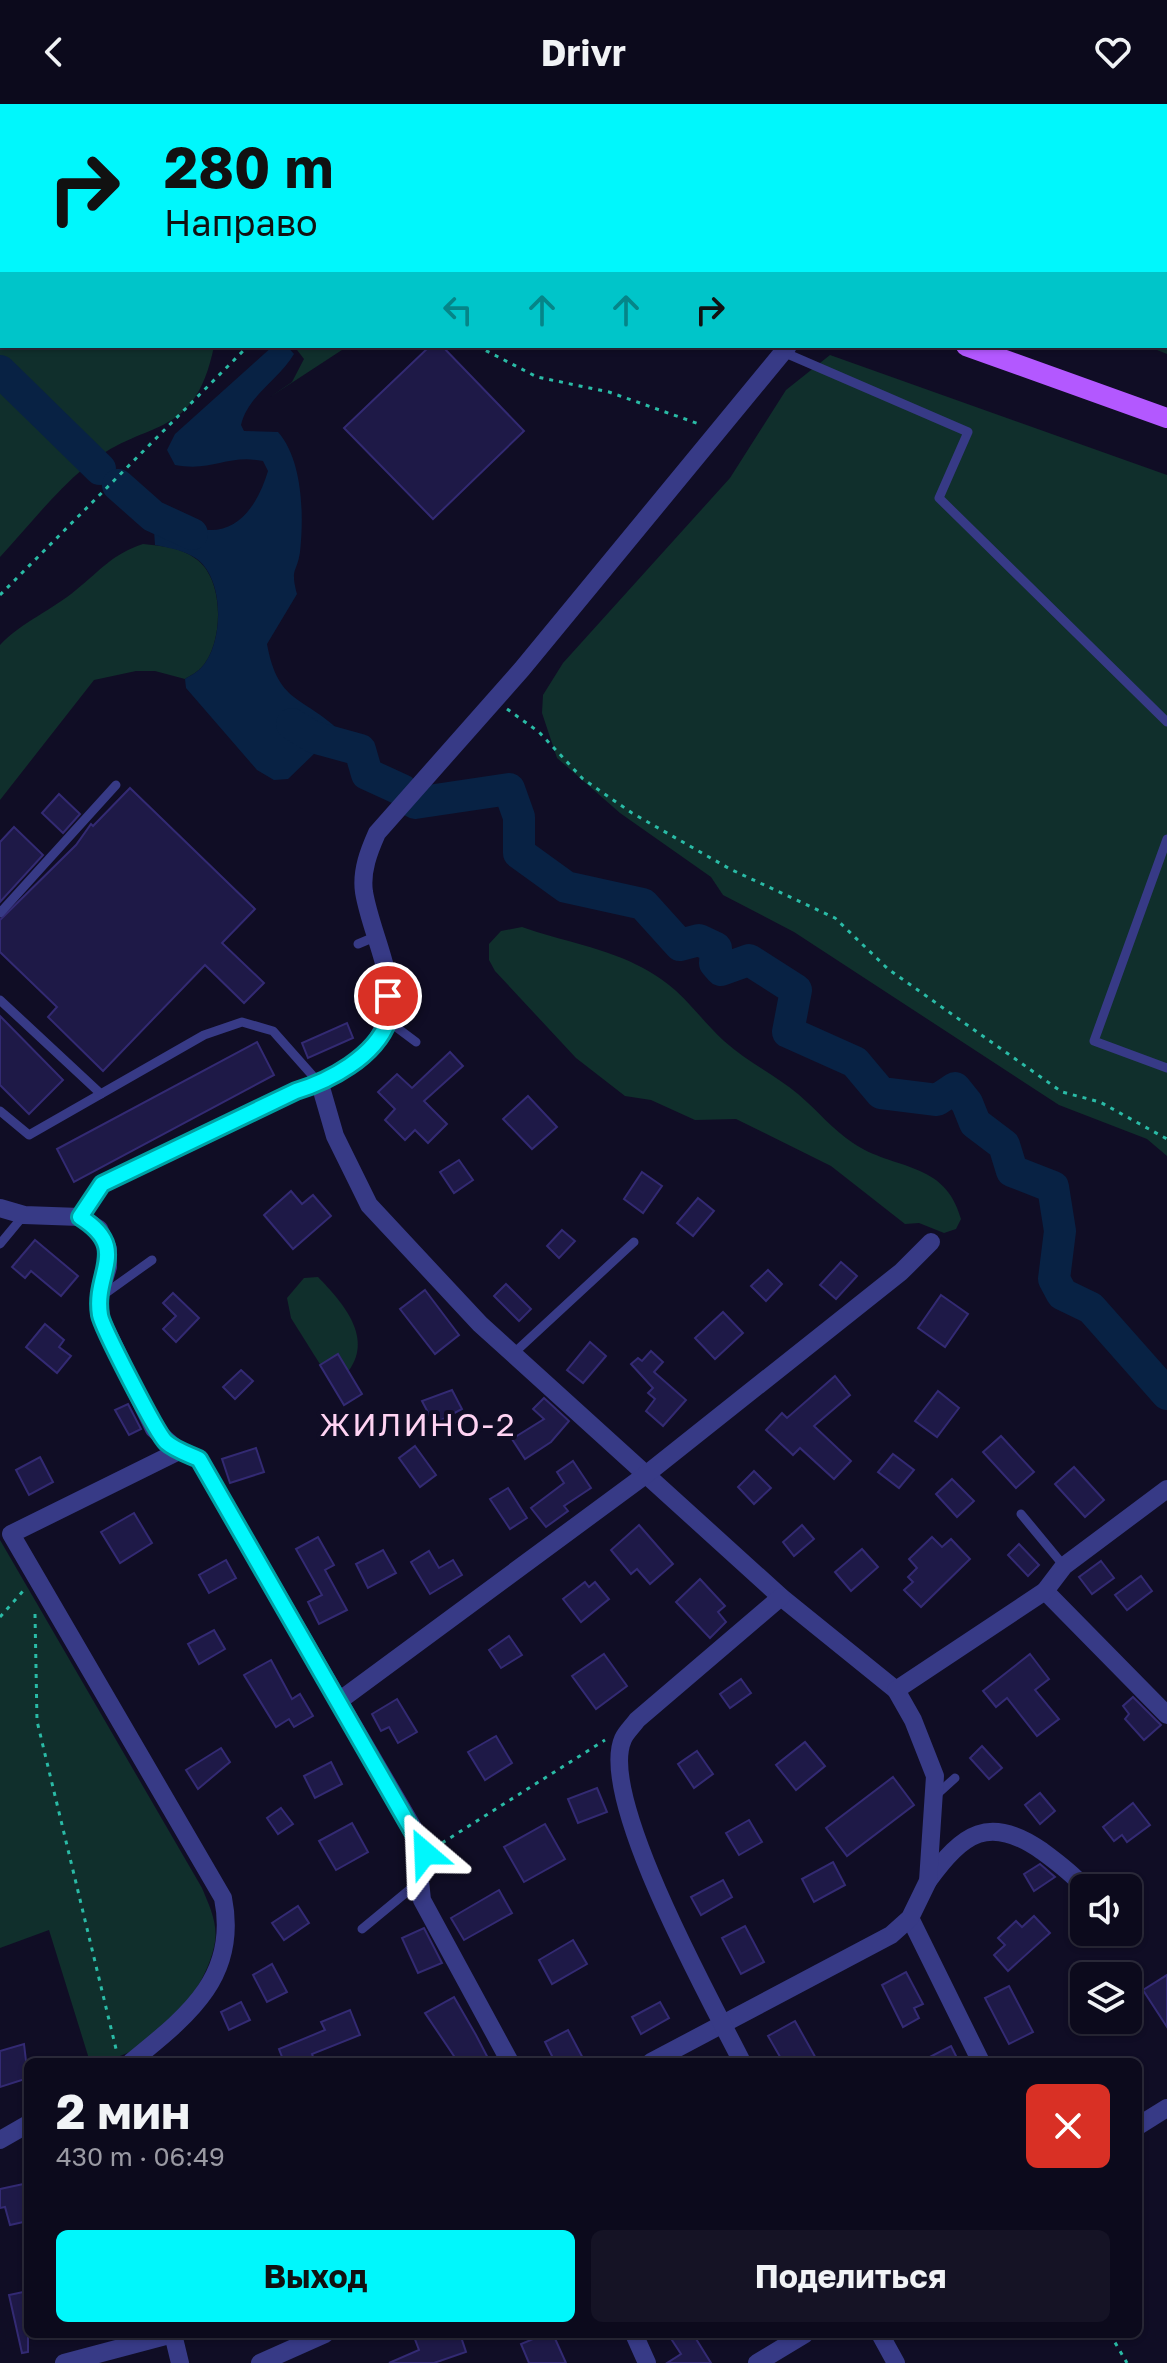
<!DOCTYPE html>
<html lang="ru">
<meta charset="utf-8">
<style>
:root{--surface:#0c0a1c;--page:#151325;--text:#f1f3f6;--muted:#9a9aa3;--line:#2c2b3b;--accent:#00f7fc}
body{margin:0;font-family:"Golos Text",sans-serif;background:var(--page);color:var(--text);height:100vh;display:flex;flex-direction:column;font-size:30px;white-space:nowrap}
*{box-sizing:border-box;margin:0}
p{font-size:26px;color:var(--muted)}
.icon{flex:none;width:44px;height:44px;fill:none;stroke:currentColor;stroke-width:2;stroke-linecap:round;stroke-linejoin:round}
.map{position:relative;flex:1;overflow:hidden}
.panel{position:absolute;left:24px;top:1954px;width:1118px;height:280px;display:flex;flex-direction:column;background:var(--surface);border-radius:12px;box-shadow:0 2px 6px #0004,0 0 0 2px var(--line)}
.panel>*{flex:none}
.guide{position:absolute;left:0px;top:0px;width:1168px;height:244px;box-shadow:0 2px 6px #0004,0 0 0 2px var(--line);background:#00f7fc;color:#111;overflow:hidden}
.controls{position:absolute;left:1070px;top:1770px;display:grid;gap:16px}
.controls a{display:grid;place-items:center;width:72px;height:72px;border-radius:12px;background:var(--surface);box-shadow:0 2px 6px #0004,0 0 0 2px var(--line);font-size:40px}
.pin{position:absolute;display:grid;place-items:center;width:68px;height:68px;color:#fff;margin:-34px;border:4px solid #fff;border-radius:50%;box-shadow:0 2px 8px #0007}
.me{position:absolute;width:88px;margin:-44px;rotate:334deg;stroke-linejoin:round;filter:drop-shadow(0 0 6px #0008)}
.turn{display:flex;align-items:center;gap:28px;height:168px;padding:0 32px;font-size:36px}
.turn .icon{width:104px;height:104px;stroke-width:2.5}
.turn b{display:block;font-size:56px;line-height:68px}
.lanes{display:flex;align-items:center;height:76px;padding:0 32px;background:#0003;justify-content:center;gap:40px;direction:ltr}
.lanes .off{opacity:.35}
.round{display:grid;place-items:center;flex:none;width:84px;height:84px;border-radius:12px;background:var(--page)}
.overview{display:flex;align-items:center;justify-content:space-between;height:136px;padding:0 32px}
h1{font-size:48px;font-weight:700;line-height:60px}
.cta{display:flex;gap:16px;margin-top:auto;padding:16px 32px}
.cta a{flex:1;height:92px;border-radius:12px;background:var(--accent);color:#111;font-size:32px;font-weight:700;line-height:92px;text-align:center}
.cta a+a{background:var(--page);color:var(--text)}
header{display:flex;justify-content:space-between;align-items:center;height:104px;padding:0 32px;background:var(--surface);font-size:36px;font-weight:700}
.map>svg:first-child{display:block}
.green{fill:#102f2c}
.water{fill:#082244}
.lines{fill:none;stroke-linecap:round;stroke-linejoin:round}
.river{stroke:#082244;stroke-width:32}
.building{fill:#1e1947;stroke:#332a73;stroke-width:2}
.path{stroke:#2abba6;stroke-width:3;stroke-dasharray:4 6;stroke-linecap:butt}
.lane{stroke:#373a86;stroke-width:9}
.street{stroke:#373a86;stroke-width:18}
.primary{stroke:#b358ff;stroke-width:20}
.route-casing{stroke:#00a1a4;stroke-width:20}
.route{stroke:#00f7fc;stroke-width:14}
.labels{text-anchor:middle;stroke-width:8;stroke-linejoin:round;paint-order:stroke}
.quarter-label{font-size:32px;letter-spacing:2px;fill:#ffd3f3;stroke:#100d25}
</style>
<header><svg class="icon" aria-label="back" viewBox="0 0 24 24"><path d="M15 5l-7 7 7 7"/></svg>Drivr<svg class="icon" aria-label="heart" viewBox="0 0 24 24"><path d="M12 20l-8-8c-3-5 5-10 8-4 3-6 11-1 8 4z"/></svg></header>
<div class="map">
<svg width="1167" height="2259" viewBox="0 0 1167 2259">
<rect width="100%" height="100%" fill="#100d25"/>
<g class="green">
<path d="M789 0H1167V250L1147 242H1166V2Z"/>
<path d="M0 222 2 242H214C194 341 143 312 84 364 53 390 27 424 0 453Z"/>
<path d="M294 242H348L270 293 292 278 304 255Z"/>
<path d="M830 251 1167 371V1052L1147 1035 1059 1001 794 828 723 791 711 773 620 709 557 654 542 609 543 591 563 559 730 374 786 286Z"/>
<path d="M143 440C161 442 181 443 196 455 225 475 224 540 201 564 197 568 190 572 185 575L155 567H136L94 576 0 696V541C22 518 52 506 76 486 101 466 111 451 143 440Z"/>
<path d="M522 823C561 837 607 844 643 864 684 886 693 908 724 937 746 957 775 971 798 990 817 1006 833 1026 853 1039 894 1067 945 1056 961 1115L956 1125 944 1129 919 1119 905 1120 831 1062 736 1015 695 1016 651 996 625 992 576 954 495 867 489 856V840L501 827Z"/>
<path d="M318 1173C342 1198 376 1235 346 1270L323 1265 291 1214 287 1194 304 1174Z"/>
<path d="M0 1436 202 1784C209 1801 218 1819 215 1838 206 1891 146 1958 90 1958L49 1826 0 1844Z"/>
</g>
<path class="water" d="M273 242H287L294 250C279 276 248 291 241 321L244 327 278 328C303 356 304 412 300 448 297 469 290 464 297 490L267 540C278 600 302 591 340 627L339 633 318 646 288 675 274 676 257 666 186 584 185 575C190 572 197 568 201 564 224 540 225 476 197 455 184 446 170 444 155 441L153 412C171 411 180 419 196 424 236 435 258 401 268 367L263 357C227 350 213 368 175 361L167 346 175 330Z"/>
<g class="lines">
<g class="river">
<path d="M0 267 100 365"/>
<path d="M118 381 153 412 192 430"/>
<path d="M292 620 313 633 360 646 367 670 402 686"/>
<path d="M415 699 509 685 519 713V749L566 783 643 800 680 841 699 836 716 844 715 859 721 866 749 856 796 886 788 928 855 958 881 989 937 996 955 984 967 999 975 1019 1004 1041 1012 1067 1053 1083 1060 1127 1054 1175 1062 1190 1091 1204 1167 1290"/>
</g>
</g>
<g class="building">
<path d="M430 242H442L524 327 433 415 344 324Z"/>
<path d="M130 684 255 805 222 839 264 879 244 899 205 861 103 967 48 913 57 903 0 848V816L76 741 91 720 93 722Z"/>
<path d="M59 690 80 710 63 729 42 709Z"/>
<path d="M14 723 43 751 0 798V738Z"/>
<path d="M0 912 63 976 29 1010 0 981Z"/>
<path d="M347 919 353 934 308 954 302 939Z"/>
<path d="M257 938 274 971 74 1078 57 1045Z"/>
<path d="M450 948 463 962 424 997 447 1020 428 1039 415 1026 405 1036 385 1016 395 1005 378 988 397 970 412 984Z"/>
<path d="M528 992 557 1023 532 1045 503 1015Z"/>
<path d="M459 1056 473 1076 454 1089 440 1068Z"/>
<path d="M642 1068 662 1082 643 1109 624 1095Z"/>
<path d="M291 1087 302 1100 313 1091 331 1112 293 1145 264 1111Z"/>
<path d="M698 1094 714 1107 693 1132 677 1119Z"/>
<path d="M562 1126 575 1137 559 1154 547 1142Z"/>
<path d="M35 1136 78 1172 61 1192 31 1167 25 1174 12 1163Z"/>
<path d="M841 1158 857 1172 836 1195 820 1181Z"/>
<path d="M768 1166 782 1180 766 1197 751 1182Z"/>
<path d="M506 1180 531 1205 519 1217 494 1192Z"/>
<path d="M425 1186 459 1231 435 1250 400 1205Z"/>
<path d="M173 1189 199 1214 176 1238 163 1225 176 1212 163 1199Z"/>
<path d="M941 1191 968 1210 945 1243 918 1224Z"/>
<path d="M723 1208 743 1229 715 1255 695 1234Z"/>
<path d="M45 1220 64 1236 59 1243 71 1252 57 1269 26 1243Z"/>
<path d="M590 1238 606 1252 583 1279 567 1266Z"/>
<path d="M651 1247 663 1258 654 1268 686 1296 663 1322 646 1307 655 1295 648 1289 653 1284 631 1260 638 1254 642 1257Z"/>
<path d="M338 1250 362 1290 344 1301 320 1261Z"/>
<path d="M241 1266 253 1277 235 1295 223 1283Z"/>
<path d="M835 1272 850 1291 814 1322 851 1357 834 1375 800 1344 793 1351 766 1326 782 1309 787 1314Z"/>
<path d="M452 1286 462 1305 434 1320 422 1297Z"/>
<path d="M938 1287 959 1304 937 1333 915 1317Z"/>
<path d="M544 1294 569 1317 551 1338 525 1355 512 1335 544 1315 533 1305Z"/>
<path d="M128 1300 141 1325 129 1331 115 1306Z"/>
<path d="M1001 1332 1034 1368 1016 1384 983 1348Z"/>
<path d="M415 1342 436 1371 420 1383 399 1354Z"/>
<path d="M256 1344 264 1368 230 1379 222 1355Z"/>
<path d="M893 1350 914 1366 899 1384 878 1368Z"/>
<path d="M40 1353 53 1378 29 1391 16 1366Z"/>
<path d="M573 1357 591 1384 564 1402 568 1407 546 1423 531 1404 564 1379 557 1368Z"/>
<path d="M1074 1363 1104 1396 1085 1413 1055 1380Z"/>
<path d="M754 1367 771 1384 754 1400 738 1383Z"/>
<path d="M952 1375 974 1397 957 1413 936 1390Z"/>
<path d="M508 1384 527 1414 510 1425 490 1395Z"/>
<path d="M134 1409 152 1439 120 1459 101 1428Z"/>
<path d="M639 1421 673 1460 650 1480 637 1465 631 1470 611 1446Z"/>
<path d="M802 1421 814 1435 794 1452 783 1438Z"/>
<path d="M318 1433 334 1461 325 1466 347 1506 319 1520 308 1498 322 1491 296 1445Z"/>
<path d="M932 1433 942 1443 951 1435 970 1455 921 1503 904 1486 913 1478 908 1473 917 1464 909 1455Z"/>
<path d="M1019 1440 1039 1461 1028 1472 1008 1451Z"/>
<path d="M862 1445 878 1463 851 1487 835 1468Z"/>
<path d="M383 1446 396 1469 368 1484 356 1460Z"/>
<path d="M429 1447 439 1464 453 1456 462 1471 430 1490 411 1458Z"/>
<path d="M226 1456 236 1474 209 1489 199 1471Z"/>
<path d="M1101 1457 1114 1474 1092 1490 1079 1473Z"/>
<path d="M1141 1472 1152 1487 1127 1506 1115 1491Z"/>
<path d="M700 1475 725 1502 718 1508 726 1518 710 1534 676 1498Z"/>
<path d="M585 1478 589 1483 595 1478 609 1495 581 1518 563 1495Z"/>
<path d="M214 1526 225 1545 199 1560 188 1540Z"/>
<path d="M509 1532 522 1551 501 1564 489 1546Z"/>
<path d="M604 1550 627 1582 596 1605 572 1572Z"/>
<path d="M1030 1550 1049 1575 1035 1586 1059 1615 1037 1632 1007 1594 996 1603 983 1587Z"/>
<path d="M271 1556 292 1595 300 1590 313 1612 294 1623 289 1615 276 1623 244 1571Z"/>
<path d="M741 1575 751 1589 730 1604 720 1590Z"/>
<path d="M1133 1593 1161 1621 1144 1636 1125 1615 1129 1610 1123 1602Z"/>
<path d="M397 1595 417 1628 398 1639 389 1623 381 1627 372 1610Z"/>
<path d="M496 1632 512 1659 485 1676 468 1648Z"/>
<path d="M805 1638 825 1662 796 1686 776 1661Z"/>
<path d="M982 1642 1002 1664 989 1675 970 1654Z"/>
<path d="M221 1644 230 1658 198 1685 186 1666Z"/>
<path d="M697 1647 713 1670 694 1684 678 1660Z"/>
<path d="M331 1658 342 1680 315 1694 304 1672Z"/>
<path d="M893 1673 914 1701 847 1752 826 1724Z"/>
<path d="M597 1684 607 1708 578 1719 568 1695Z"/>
<path d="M1040 1689 1055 1707 1040 1720 1025 1701Z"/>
<path d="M1133 1699 1150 1721 1127 1738 1122 1731 1114 1737 1103 1723Z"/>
<path d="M281 1704 293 1720 278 1730 267 1714Z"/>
<path d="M749 1716 762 1738 739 1751 726 1729Z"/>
<path d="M352 1719 368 1748 336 1766 319 1737Z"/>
<path d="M545 1720 565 1755 524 1778 504 1743Z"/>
<path d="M833 1758 845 1781 814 1798 802 1775Z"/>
<path d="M1040 1760 1055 1773 1034 1787 1024 1770Z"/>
<path d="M723 1776 732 1793 701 1811 691 1793Z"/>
<path d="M499 1786 512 1809 464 1836 451 1814Z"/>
<path d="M298 1802 309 1819 284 1836 272 1819Z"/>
<path d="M1034 1812 1050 1829 1008 1867 994 1851 1005 1841 998 1834 1016 1817 1022 1823Z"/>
<path d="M745 1822 764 1858 741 1870 722 1834Z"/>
<path d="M424 1824 442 1859 418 1869 402 1834Z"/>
<path d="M573 1836 587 1860 552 1880 539 1856Z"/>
<path d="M272 1860 287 1888 267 1898 253 1871Z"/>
<path d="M906 1868 923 1900 914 1904 919 1914 903 1923 882 1881Z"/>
<path d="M1167 1871V1923L1143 1886Z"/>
<path d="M1009 1882 1033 1928 1009 1940 985 1894Z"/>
<path d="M454 1893 476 1931 490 1958H458L425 1909Z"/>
<path d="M241 1898 250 1916 229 1926 221 1908Z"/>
<path d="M660 1898 669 1914 641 1930 632 1913Z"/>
<path d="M350 1906 360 1931 312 1950 315 1958H284L279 1945 325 1926 321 1918Z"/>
<path d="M795 1917 818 1958H783L768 1932Z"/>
<path d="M568 1926 585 1958H555L545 1938Z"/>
<path d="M24 1940 28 1974 0 1983V1947Z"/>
<path d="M951 1942 959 1958H920Z"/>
<path d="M28 2079V2117L10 2121 5 2103 0 2104V2085Z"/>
<path d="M28 2187V2248L22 2249 9 2191Z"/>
<path d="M413 2230H460L466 2248 434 2259H389L419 2246Z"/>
<path d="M545 2230H553L566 2259H529L521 2240Z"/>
<path d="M668 2230H693L711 2259H667L681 2250Z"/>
</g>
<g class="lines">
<g class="path">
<path d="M477 242 537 273 609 288 699 320"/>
<path d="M0 491 248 242"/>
<path d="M507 605 539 628 583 675 632 709 730 765 835 814 888 865 1062 988 1100 998 1167 1035"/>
<path d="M35 1510 37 1617 117 1949"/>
<path d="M0 1513 24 1486"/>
<path d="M442 1739 605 1636"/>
<path d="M1110 2230 1127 2259"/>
</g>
<g class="lane">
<path d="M471 0V2"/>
<path d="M746 2V0"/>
<path d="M783 248 968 328 939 394 1167 618"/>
<path d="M1167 735 1094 937 1167 964"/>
<path d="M0 809 116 681"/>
<path d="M358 840 377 832"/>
<path d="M0 896 101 990"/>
<path d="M388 917 416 938"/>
<path d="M0 1007 29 1031 204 931 242 918 273 927 320 980 296 987 102 1080 80 1113"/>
<path d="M0 1140 24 1111"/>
<path d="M103 1191 152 1156"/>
<path d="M514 1249 634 1138"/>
<path d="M1021 1410 1064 1462"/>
<path d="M934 1693 955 1674"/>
<path d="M362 1825 420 1777"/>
</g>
<g class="street">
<path d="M788 242 522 565 377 729C369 747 361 767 364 788 373 842 412 895 370 945 358 959 335 969 320 980L335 1032 369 1101 480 1220 781 1493 896 1586"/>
<path d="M0 1104 24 1111 80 1113 99 1125 108 1145V1163L99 1193 101 1215 154 1325 179 1347 199 1355 339 1597"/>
<path d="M1045 1487 1167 1611"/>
<path d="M928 1777C963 1729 989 1710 1042 1747 1057 1758 1073 1770 1085 1784"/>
<path d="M910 1814 981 1958"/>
<path d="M131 1958C186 1913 239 1874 223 1794L11 1430 179 1347"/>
<path d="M510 1958 422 1796 420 1777 425 1744 339 1597 648 1369 901 1168 931 1138"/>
<path d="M651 1958 891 1831 910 1814 928 1777 935 1672 913 1616 896 1586 1045 1487 1064 1462 1167 1385"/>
<path d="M742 1958C713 1900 597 1693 623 1635 626 1628 633 1622 637 1616L781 1493"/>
<path d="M1138 2022 1167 2004"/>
<path d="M0 2036 28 2020"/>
<path d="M634 2230 647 2259"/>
<path d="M880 2230 896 2259"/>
<path d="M64 2259 173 2230 180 2259"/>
<path d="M260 2259 325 2230"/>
<path d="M757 2259 805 2230"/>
</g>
<g class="primary">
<path d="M375 0 380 2"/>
<path d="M966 242 1167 314"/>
</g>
</g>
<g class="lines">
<defs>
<path id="route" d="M388 892C388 900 390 911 388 917 375 953 329 977 296 987L102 1080 80 1113C131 1145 93 1168 100 1211 102 1223 157 1330 166 1338 175 1346 188 1350 199 1355L425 1749"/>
</defs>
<use href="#route" class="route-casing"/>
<use href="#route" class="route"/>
</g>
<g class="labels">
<g class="quarter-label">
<text x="418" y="1332">ЖИЛИНО-2</text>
</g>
</g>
</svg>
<div class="controls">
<a><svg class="icon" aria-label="sound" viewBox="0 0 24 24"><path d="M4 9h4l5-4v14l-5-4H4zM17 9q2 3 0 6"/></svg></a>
<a><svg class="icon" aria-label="layers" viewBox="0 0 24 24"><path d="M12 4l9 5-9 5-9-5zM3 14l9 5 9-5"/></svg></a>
</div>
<div class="pin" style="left:388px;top:892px;background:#d93025"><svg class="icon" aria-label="arrive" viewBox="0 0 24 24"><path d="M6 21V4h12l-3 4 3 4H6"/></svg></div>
<svg class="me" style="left:425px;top:1749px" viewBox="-20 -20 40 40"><path d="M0-17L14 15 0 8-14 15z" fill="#00f7fc" stroke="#fff" stroke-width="4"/></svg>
<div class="guide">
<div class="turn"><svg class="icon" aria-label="right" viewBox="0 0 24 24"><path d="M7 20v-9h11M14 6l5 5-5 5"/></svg><div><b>280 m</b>Направо</div></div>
<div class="lanes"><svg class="icon off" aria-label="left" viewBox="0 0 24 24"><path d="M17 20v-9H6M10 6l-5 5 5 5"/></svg><svg class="icon off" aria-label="ahead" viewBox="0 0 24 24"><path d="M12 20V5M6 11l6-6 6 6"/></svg><svg class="icon off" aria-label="ahead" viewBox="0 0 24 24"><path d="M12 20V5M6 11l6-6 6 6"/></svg><svg class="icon" aria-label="right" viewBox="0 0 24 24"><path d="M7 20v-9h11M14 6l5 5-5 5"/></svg></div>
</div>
<section class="panel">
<div class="overview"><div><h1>2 мин</h1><p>430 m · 06:49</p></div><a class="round" style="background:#d93025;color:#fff"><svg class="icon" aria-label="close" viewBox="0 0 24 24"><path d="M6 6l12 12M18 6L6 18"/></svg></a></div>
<div class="cta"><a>Выход</a><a>Поделиться</a></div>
</section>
</div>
